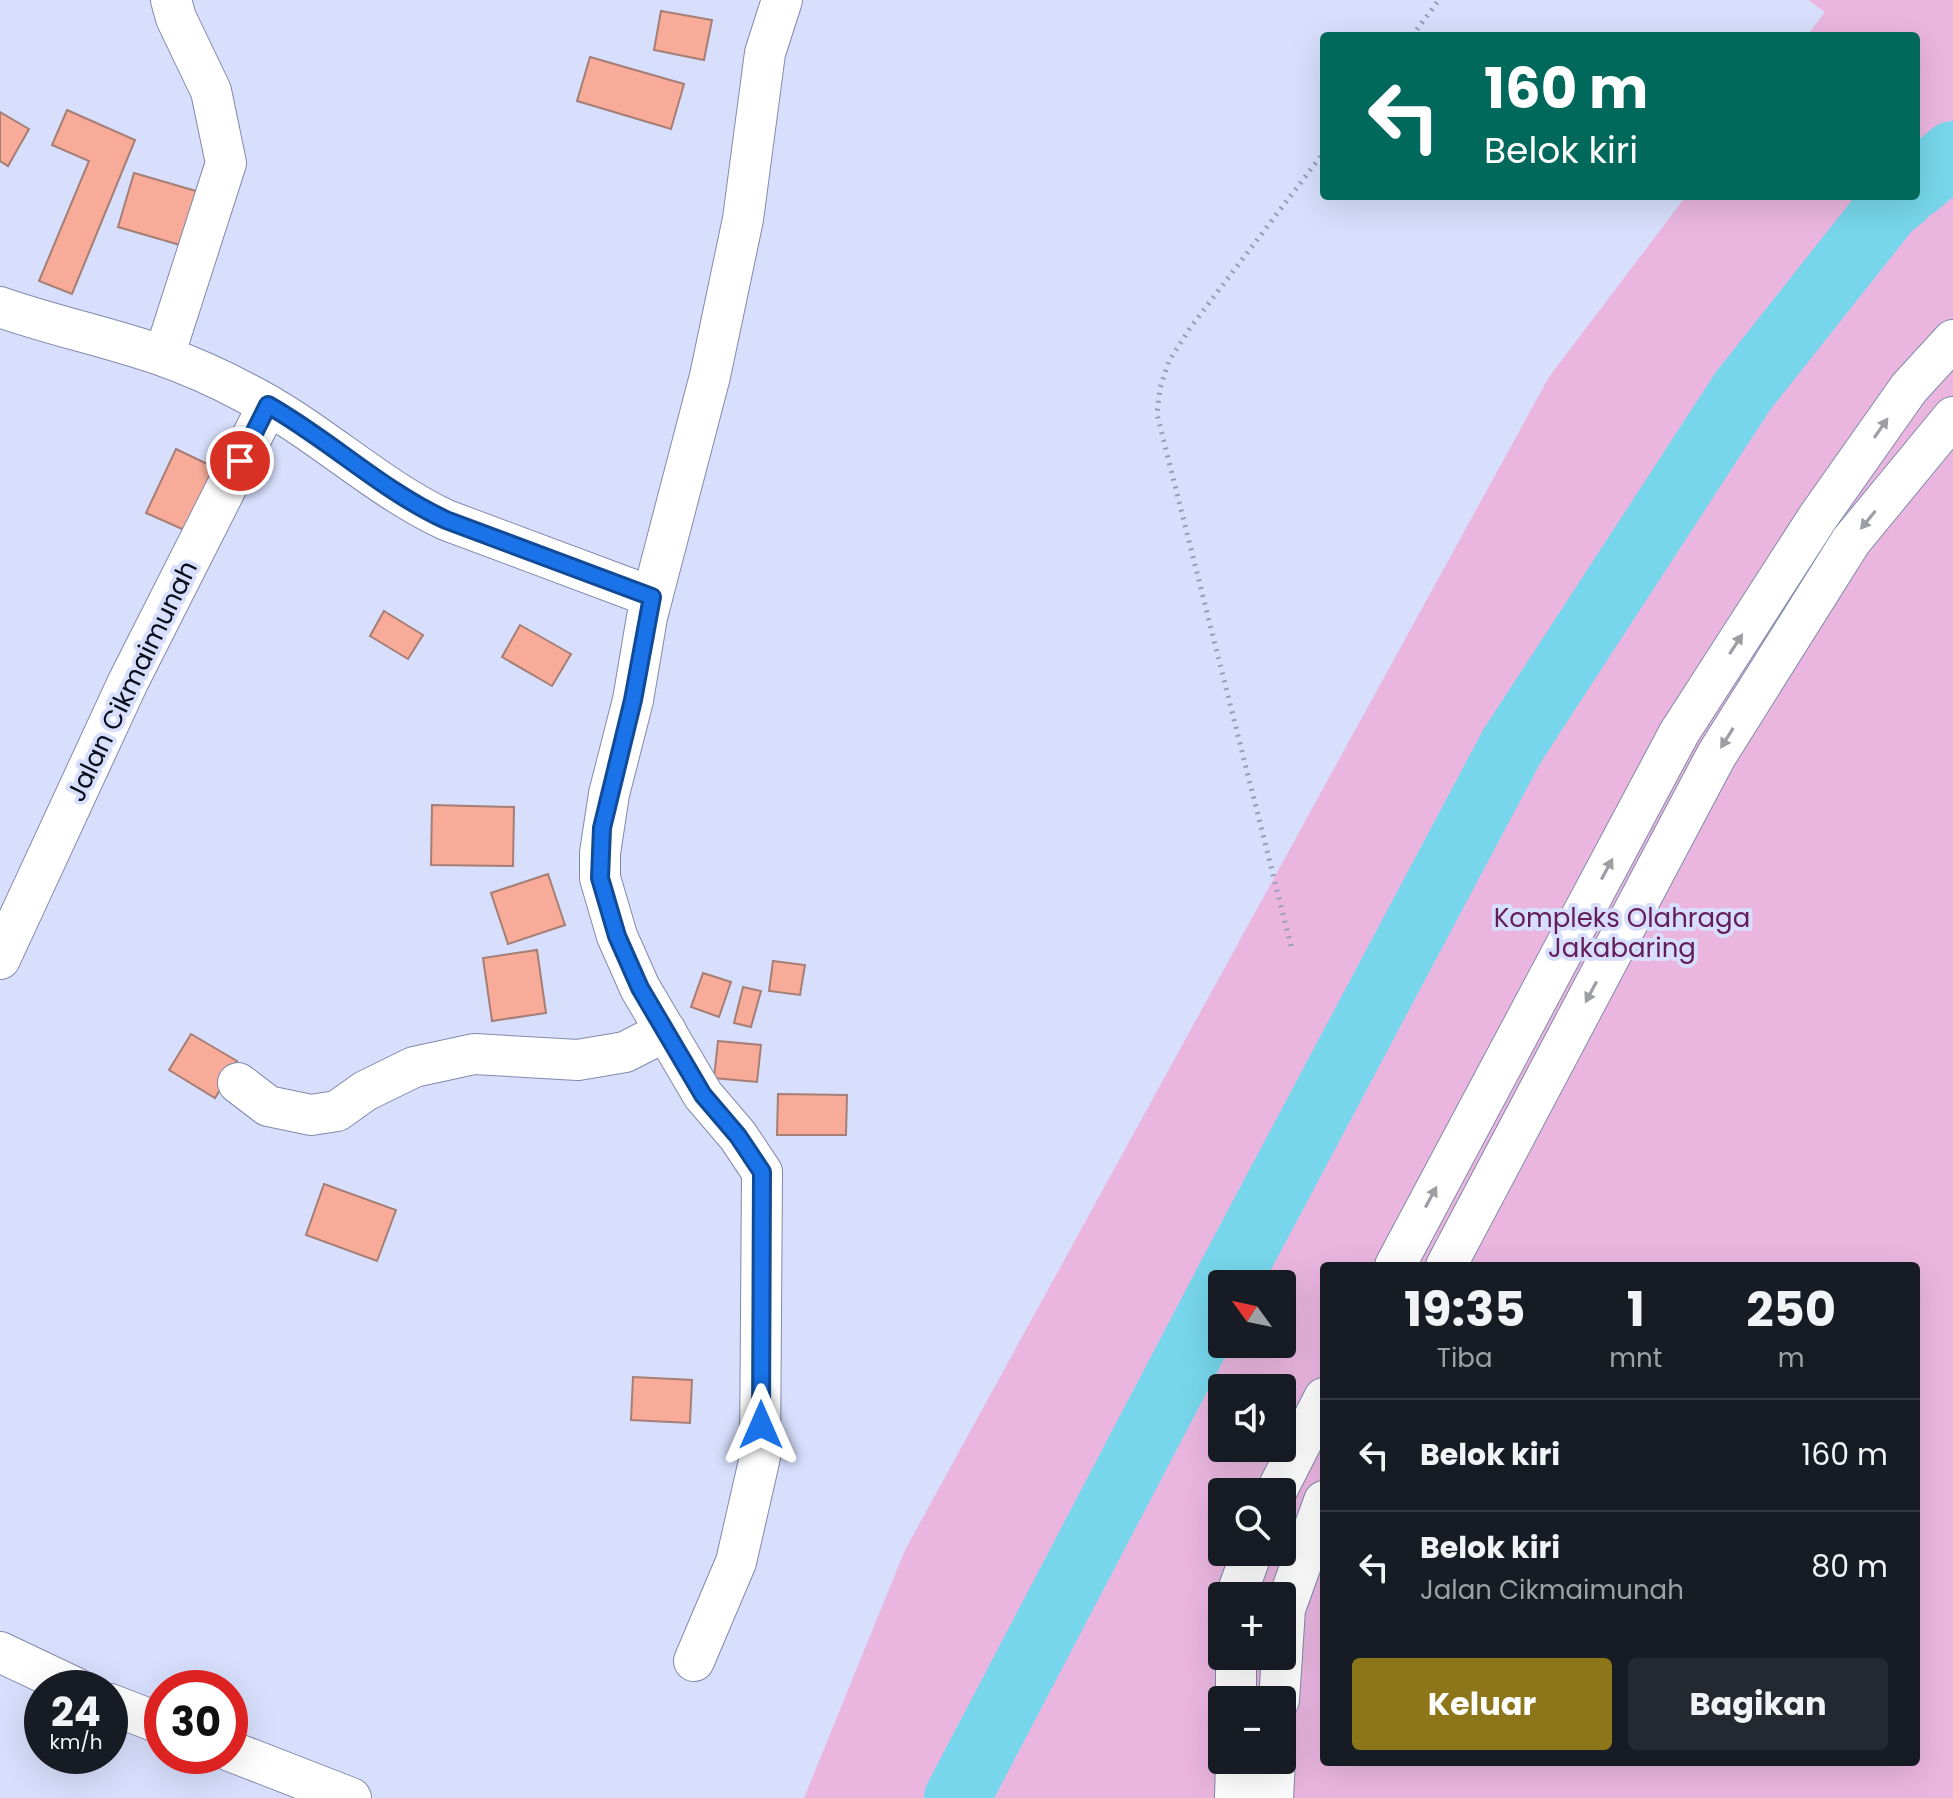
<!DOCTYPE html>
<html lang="id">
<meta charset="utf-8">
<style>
:root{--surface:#171b24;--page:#242831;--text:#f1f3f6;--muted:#9ea1a6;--line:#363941;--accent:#8d761a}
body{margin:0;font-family:Poppins,sans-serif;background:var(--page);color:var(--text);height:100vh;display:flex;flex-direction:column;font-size:30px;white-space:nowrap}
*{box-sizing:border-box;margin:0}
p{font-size:26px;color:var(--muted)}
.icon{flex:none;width:44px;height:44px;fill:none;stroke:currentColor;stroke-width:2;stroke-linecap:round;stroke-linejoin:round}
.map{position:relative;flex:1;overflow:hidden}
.details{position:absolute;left:1320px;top:1262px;width:600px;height:504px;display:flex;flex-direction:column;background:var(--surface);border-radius:8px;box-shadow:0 8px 32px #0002}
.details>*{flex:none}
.guide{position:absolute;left:1320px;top:32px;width:600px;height:168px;border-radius:8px;box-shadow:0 8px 32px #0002;background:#00695c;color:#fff;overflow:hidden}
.needle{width:52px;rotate:303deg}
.controls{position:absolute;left:1208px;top:1270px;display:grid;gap:16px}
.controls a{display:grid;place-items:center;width:88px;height:88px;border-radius:8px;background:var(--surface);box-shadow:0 8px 32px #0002;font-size:40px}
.speed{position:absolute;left:24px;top:1670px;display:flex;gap:16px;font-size:40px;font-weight:700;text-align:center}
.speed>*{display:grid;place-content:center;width:104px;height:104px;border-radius:50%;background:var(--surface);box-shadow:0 8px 32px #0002;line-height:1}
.speed small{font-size:20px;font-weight:400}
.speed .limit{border:12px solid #d22;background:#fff;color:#111}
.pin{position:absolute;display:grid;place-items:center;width:68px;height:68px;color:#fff;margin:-34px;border:4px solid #fff;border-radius:50%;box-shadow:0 2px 8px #0007}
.me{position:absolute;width:88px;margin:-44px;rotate:0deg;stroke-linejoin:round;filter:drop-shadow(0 0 6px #0008)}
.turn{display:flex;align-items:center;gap:28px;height:168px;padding:0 32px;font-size:36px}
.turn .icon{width:104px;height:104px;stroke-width:2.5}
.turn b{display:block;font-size:56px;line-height:68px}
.eta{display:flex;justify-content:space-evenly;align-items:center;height:136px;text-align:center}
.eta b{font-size:48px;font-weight:700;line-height:56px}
.cta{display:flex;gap:16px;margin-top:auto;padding:16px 32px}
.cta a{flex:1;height:92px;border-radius:8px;background:var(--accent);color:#fff;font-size:32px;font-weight:700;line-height:92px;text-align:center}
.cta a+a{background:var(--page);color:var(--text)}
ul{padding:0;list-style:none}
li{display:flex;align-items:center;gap:24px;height:112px;padding:0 32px;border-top:2px solid var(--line)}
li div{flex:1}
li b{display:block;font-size:30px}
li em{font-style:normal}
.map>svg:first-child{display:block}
.green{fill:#eab6e0;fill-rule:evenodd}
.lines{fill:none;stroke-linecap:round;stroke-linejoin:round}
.river{stroke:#77d6eb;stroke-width:66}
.building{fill:#f8ab99;stroke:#a57e75;stroke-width:2}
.minor-casing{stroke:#818aab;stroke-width:42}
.path{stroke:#979db5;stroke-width:5;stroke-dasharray:2 6;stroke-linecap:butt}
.minor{stroke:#fff;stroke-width:40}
.oneway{fill:#9d9ea3}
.route-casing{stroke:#114b97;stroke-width:20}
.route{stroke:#1a73e8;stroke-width:14}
.labels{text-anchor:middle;stroke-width:8;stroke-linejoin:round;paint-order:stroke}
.street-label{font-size:26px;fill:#0a0d19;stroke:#d7dffc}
.park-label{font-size:26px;fill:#631d5a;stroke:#d7dffc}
</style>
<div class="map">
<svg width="1953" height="1798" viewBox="0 0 1953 1798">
<rect width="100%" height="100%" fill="#d7dffc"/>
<path class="green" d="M1808 0H1953V1798H804L905 1550 1549 377 1686 196H1916V36H1807L1825 12ZM1324 1266H1916V1762H1324ZM1222 1284H1282V1344H1222ZM1222 1388H1282V1448H1222ZM1222 1492H1282V1552H1222ZM1222 1596H1282V1656H1222ZM1222 1700H1282V1760H1222Z"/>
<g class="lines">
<g class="river">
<path d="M1916 185 1953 154"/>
<path d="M1226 1284 1512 746 1743 391 1888 208 1903 196"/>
<path d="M957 1798 1222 1292"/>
</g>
</g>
<g class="building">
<path d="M661 11 712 20 704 60 654 50Z"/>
<path d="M590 57 684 84 671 129 577 101Z"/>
<path d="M67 110 135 140 72 294 39 281 89 161 52 145Z"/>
<path d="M0 112 29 129 8 166 0 161Z"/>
<path d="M134 173 196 191 180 245 118 227Z"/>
<path d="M176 449 220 470 191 533 146 513Z"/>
<path d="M384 611 423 635 408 659 370 636Z"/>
<path d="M520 625 571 654 552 686 502 657Z"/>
<path d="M432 805 514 807 513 866 431 865Z"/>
<path d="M548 874 565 925 508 944 491 893Z"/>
<path d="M537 950 546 1013 492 1021 483 958Z"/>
<path d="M773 961 805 965 800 995 769 991Z"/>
<path d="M703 973 731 982 719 1017 691 1007Z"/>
<path d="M743 987 761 991 751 1027 734 1023Z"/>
<path d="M191 1034 237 1061 215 1098 169 1070Z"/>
<path d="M718 1041 761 1045 757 1082 714 1078Z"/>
<path d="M778 1094 847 1095 846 1135H777Z"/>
<path d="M324 1184 396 1210 377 1261 306 1235Z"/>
<path d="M633 1377 692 1380 690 1423 631 1420Z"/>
</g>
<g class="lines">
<defs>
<g id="minor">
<path d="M0 307C54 326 109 337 163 356 191 366 220 379 246 393 317 429 374 486 446 520L652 597"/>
<path d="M164 356 226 163 211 91 176 18 171 0"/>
<path d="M0 959 128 682 268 405"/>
<path d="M238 1083 268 1106 311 1115 337 1111 365 1091 414 1067 474 1054 578 1060 625 1052 666 1031"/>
<path d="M1395 1266 1679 733 1818 517 1909 388 1953 340"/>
<path d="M1446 1266 1716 756 1851 541 1953 417"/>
<path d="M1276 1492 1324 1398"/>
<path d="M1236 1596 1252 1552"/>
<path d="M0 1652 76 1688"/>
<path d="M1282 1655 1285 1609 1324 1501"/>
<path d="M694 1661 736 1562 760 1457 762 1172 738 1136 703 1095 640 988 617 936 600 878V853L609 794 633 700 647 617 710 376 743 219 765 53 782 0"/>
<path d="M1236 1700V1656"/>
<path d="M1279 1700 1282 1656"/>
<path d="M110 1704 162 1724"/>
<path d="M230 1751 351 1798"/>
<path d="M1235 1798 1236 1760"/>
<path d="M1273 1798 1275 1760"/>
</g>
</defs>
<use href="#minor" class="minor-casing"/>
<g class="path">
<path d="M1412 36 1439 0"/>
<path d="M1291 946 1157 414 1160 388 1169 361 1190 328 1324 152"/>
</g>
<use href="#minor" class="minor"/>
</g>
<defs><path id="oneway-solid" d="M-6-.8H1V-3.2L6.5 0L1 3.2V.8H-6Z" transform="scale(2)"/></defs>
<g class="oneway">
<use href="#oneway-solid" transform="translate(1881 428) rotate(-55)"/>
<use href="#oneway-solid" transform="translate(1868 520) rotate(129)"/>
<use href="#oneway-solid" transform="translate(1736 644) rotate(-57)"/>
<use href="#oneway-solid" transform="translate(1727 738) rotate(122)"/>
<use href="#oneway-solid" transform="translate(1607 869) rotate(-62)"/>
<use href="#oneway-solid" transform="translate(1591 992) rotate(118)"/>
<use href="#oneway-solid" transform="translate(1431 1197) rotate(-62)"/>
</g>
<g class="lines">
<defs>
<path id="route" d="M240 461 268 405C330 440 381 490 446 520L652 597 633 700 602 828 600 878 617 936 640 988 703 1095 738 1136 762 1172 761 1425"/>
</defs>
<use href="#route" class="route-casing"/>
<use href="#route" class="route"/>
</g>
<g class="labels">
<g class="street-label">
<text transform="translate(132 681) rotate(-64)" y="9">Jalan Cikmaimunah</text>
</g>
<g class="park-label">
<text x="1622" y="927">Kompleks Olahraga<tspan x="1622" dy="30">Jakabaring</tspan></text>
</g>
</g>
</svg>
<div class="controls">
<a><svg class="needle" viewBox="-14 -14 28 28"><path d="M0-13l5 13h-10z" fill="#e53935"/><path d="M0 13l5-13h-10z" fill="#9ea1a6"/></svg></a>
<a><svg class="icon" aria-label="sound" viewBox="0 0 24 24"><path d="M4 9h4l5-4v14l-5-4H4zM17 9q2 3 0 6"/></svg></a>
<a><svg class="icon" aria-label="search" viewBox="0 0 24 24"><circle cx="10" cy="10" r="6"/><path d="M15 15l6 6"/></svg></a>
<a>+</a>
<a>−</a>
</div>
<div class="speed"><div>24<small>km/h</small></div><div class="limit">30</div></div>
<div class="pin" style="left:240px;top:461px;background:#d93025"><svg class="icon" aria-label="arrive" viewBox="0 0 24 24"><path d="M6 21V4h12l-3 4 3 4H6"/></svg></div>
<svg class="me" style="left:761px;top:1425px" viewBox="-20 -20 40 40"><path d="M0-17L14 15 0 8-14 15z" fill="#1a73e8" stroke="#fff" stroke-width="4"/></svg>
<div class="guide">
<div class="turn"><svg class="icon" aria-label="left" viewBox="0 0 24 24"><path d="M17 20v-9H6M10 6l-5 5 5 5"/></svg><div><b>160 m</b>Belok kiri</div></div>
</div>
<section class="details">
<div class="eta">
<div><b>19:35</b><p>Tiba</p></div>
<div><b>1</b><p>mnt</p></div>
<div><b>250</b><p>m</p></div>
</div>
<ul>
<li><svg class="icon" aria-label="left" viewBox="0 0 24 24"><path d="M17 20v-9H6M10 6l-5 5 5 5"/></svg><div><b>Belok kiri</b></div><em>160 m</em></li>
<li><svg class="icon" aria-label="left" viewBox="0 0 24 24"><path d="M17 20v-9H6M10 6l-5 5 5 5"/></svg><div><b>Belok kiri</b><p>Jalan Cikmaimunah</p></div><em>80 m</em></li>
</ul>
<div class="cta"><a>Keluar</a><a>Bagikan</a></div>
</section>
</div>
